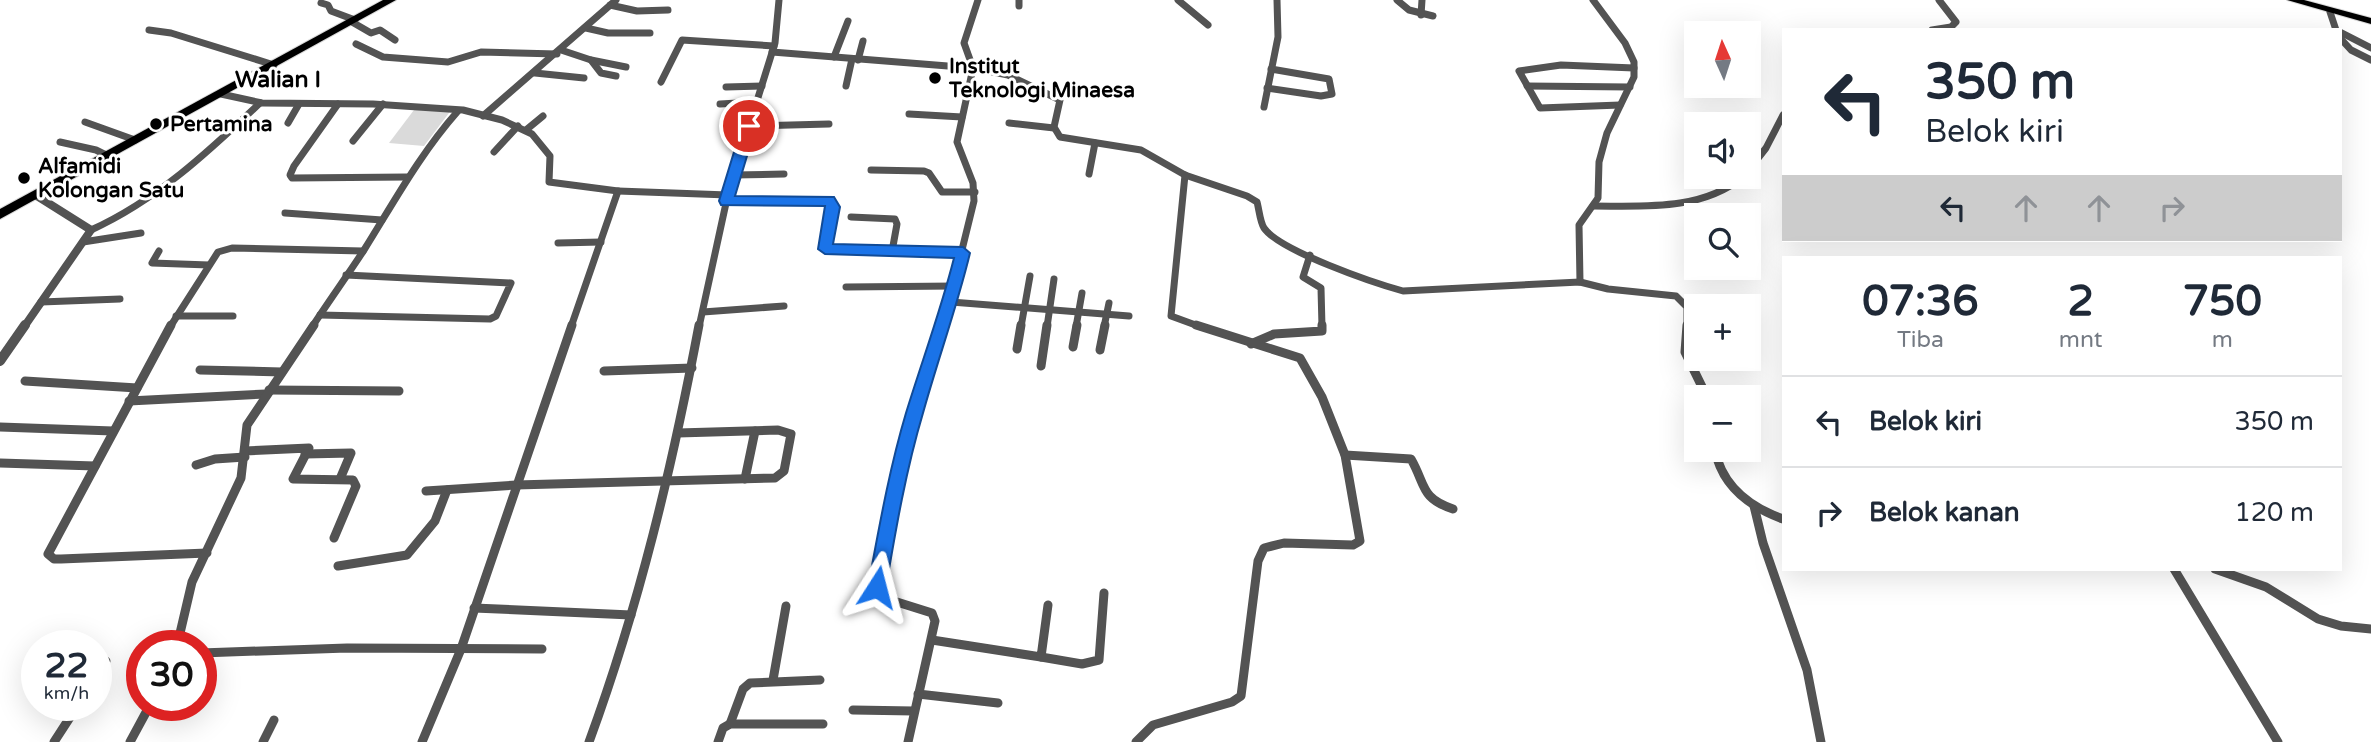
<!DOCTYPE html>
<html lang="id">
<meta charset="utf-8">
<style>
:root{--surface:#fff;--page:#f2f2f3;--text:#1f2937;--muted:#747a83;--line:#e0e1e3}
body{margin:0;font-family:"Varela Round",sans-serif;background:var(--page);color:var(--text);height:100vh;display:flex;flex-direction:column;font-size:26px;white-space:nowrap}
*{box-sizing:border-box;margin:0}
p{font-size:23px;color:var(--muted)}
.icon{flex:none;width:38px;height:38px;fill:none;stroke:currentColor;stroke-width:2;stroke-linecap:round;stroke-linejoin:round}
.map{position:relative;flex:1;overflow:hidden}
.drawer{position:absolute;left:1782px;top:256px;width:560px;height:315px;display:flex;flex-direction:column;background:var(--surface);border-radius:0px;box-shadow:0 7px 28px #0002}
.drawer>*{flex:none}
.guide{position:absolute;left:1782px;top:28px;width:560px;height:214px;border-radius:0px;box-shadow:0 7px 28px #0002;background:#fff;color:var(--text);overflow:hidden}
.needle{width:46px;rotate:357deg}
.tools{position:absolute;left:1684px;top:21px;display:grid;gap:14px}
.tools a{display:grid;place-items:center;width:77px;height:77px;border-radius:0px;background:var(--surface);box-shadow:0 7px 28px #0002;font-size:35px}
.speed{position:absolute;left:21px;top:630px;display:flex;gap:14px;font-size:35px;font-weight:700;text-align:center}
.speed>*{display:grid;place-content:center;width:91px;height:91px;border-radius:50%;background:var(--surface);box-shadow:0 7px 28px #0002;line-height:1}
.speed small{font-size:18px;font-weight:400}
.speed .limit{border:10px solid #d22;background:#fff;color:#111}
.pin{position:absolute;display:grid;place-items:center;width:60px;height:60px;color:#fff;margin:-30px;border:4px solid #fff;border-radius:50%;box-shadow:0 2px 7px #0007}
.me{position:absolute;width:77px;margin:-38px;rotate:9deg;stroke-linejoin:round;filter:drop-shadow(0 0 5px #0008)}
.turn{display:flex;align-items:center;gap:24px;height:147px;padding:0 28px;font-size:32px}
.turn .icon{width:91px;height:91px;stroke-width:2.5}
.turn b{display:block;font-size:49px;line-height:60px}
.lanes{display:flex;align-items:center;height:66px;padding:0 28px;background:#0003;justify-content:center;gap:35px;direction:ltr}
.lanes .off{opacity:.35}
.eta{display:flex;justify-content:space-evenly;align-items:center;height:119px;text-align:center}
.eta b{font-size:42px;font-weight:800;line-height:49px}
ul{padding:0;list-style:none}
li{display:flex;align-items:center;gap:21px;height:91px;padding:0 28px;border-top:2px solid var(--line)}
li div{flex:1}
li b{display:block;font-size:26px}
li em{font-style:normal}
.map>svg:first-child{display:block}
.green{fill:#dadada}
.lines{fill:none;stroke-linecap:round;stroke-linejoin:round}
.trunk-casing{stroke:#dbdbdb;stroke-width:2}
.minor-far1{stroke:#535353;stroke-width:7}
.minor{stroke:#535353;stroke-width:9}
.tertiary-far1{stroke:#535353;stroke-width:8}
.tertiary{stroke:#535353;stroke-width:10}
.trunk{fill:#000;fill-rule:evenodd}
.route{fill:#1a73e8;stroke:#114b97;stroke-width:2}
.poi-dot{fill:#000;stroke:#fff;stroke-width:2.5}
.labels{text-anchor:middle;stroke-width:6;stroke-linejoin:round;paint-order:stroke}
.poi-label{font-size:21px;font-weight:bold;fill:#000;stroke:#fff;text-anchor:start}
.neighbourhood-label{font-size:23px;font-weight:bold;fill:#000;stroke:#fff}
</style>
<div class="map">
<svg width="2371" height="742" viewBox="0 0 2371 742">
<rect width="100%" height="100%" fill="#fff"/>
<path class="green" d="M417 106 452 109 424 146 389 143Z"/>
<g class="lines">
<defs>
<g id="trunk">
<path d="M383 0H396L0 219V209Z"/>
<path d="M2287 0H2304L2371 18V24Z"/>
</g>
</defs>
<use href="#trunk" class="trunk-casing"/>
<g class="minor-far1">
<path d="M1019 0V6"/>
<path d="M1178 0 1208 25"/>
<path d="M1397 0 1409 10 1433 16"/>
<path d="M321 3 328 5 331 11 355 20"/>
<path d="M610 5 637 11 668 10"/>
<path d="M2330 12 2336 30"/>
<path d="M1421 15 1422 0"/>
<path d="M352 22 371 33 380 30 395 40"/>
<path d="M586 28 608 33H650"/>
<path d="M149 30 171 33 274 65"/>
<path d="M1932 30 1951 27 1956 22 1939 0"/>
<path d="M2340 32 2371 48"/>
<path d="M2340 38 2351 50 2371 60"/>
<path d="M356 44 383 57 448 62 481 52 557 54"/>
<path d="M561 50 591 60 601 73 616 76"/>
<path d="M772 52 973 68 1008 75 1060 100 1054 127 1060 137 1141 150 1185 175 1247 196 1257 202C1259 209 1260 222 1264 228 1280 251 1374 283 1403 291L1580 282 1608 289 1676 296 1687 307V327"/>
<path d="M834 57 848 21"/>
<path d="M591 60 626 67"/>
<path d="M858 60 863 41"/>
<path d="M535 73 584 78"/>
<path d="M661 82 682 40 774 46"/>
<path d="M846 86 852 59"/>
<path d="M1527 86 1630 87"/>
<path d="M726 87 762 86"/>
<path d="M1267 88 1321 96 1332 94 1329 79 1271 69"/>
<path d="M221 94 262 103 373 104 463 110 502 120 532 134 550 156 549 182 618 191 571 327"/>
<path d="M338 104 294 166 290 175 292 178 407 177"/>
<path d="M720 104 756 102"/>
<path d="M1620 105 1540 108 1519 71 1561 65 1634 68"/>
<path d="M1264 107 1278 37 1277 0"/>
<path d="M909 114 962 117"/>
<path d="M483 116 616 0"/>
<path d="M85 122 135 140"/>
<path d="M288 123 299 104"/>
<path d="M1009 123 1054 128"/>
<path d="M749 126 829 124"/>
<path d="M526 130 543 116"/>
<path d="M353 141 383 104"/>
<path d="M60 142 96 150 108 156"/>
<path d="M494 152 518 126"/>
<path d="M871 170 924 171 929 173 942 192H975"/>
<path d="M1748 171 1766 148 1783 115"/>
<path d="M1089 174 1095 143"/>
<path d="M734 175 784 174"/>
<path d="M1185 175 1171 316 1201 327"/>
<path d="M618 191 728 195"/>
<path d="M726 201H829L832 207 825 249H896"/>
<path d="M1593 206C1644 206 1701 211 1743 177"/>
<path d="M285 213 382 220"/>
<path d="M851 217 895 219 897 224 893 246 896 249 963 252"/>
<path d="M91 230C157 200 208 152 260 103"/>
<path d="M83 242 141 233"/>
<path d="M558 243 601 242"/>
<path d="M159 251 152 263 209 265"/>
<path d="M1310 255 1303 277 1321 288 1322 327"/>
<path d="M1580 282 1579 225 1598 198 1599 162 1607 133 1634 77V62L1625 43 1593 0"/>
<path d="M846 287 955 286"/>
<path d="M41 302 120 299"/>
<path d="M951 302 1129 316"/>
<path d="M703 312 784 306"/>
<path d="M320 315 490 319 496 316 511 283 346 275"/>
<path d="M176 316H233"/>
<path d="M170 327 218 252 232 248 363 251"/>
<path d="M312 327C329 301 347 276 364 250 394 202 420 154 458 111"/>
<path d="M699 327 728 194 775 43 779 0"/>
<path d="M943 327 974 201 973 183 957 142 973 68 964 43 978 0"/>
<path d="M1021 327 1030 276"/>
<path d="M1047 327 1054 279"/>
<path d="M1076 327 1082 293"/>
<path d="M1104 327 1109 303"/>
</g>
<g class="minor">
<path d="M171 325 48 554 54 559H61L207 553"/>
<path d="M1687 325 1685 352 1707 397"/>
<path d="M1251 344 1274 334 1322 331V325"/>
<path d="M1073 347 1077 325"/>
<path d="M1017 349 1021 325"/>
<path d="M1100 350 1105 325"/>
<path d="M1041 366 1047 325"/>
<path d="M200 370 282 372"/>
<path d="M604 371 692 368"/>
<path d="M25 381 137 388"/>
<path d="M269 390 399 391"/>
<path d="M129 401 266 394"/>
<path d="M0 427 113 431"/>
<path d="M1715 450C1722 486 1750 507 1783 519"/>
<path d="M245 451 309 448 293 479 353 480 356 486 334 538"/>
<path d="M305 454 351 453 340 479"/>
<path d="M1345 455 1411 459C1426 485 1420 498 1453 509"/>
<path d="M0 463 95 466"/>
<path d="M196 465 215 459 245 457"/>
<path d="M745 479 755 431"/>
<path d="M426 491 516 485 775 478 784 471 791 434 778 430 678 433"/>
<path d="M1754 506 1763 543 1807 670 1821 742"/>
<path d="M338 566 407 555 435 521 447 490"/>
<path d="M2174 569 2278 742"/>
<path d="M2215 569 2266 587 2318 619 2341 626 2371 629"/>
<path d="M474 608 631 615"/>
<path d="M932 640 1041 657 1048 605"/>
<path d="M177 646 192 582 241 478 247 425 314 325"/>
<path d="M201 653 347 648 542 649"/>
<path d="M1041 657 1082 664 1099 660 1104 593"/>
<path d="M96 677 106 661"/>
<path d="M773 680 786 606"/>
<path d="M918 694 998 703"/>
<path d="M853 710 914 711"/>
<path d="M730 724 743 689 750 683 820 680"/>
<path d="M54 742 78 705"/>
<path d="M130 742 150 705"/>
<path d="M263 742 274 720"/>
<path d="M422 742 461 649 572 325"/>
<path d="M589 742C639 606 672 468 699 325"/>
<path d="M718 742 723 728 730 724H823"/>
<path d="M908 742 935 621 932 613 881 597 877 587 894 494 914 413 943 325"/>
<path d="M1136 742 1153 725 1232 702 1241 696 1258 561 1264 548 1284 543 1353 545 1360 541 1345 455 1322 397 1300 358 1196 325"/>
</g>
<path class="tertiary-far1" d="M24 327 91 230 37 196"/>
<path class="tertiary" d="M0 361 25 325"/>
<use href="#trunk" class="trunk"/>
</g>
<path class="route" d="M749 122 756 126 735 196 834 197 840 207 833 244 963 247 970 253C957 307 938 359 923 413 906 470 896 528 886 587L884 593 877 595 871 593 868 587C879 528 889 470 906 413 922 361 941 310 954 258L825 254 818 249 825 206 721 205 719 201 742 126Z"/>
<g class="poi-dot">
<circle cx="935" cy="78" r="7"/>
<circle cx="156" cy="124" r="7"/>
<circle cx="24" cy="178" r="7"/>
</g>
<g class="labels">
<g class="poi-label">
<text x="949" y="73">Institut<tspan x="949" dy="24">Teknologi Minaesa</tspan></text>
<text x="170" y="131">Pertamina</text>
<text x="38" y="173">Alfamidi<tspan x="38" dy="24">Kolongan Satu</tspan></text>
</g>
<g class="neighbourhood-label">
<text x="278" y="87">Walian I</text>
</g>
</g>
</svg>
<div class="tools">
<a><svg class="needle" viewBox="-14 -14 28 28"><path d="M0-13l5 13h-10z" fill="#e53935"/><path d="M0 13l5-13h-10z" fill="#747a83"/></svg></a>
<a><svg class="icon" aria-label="sound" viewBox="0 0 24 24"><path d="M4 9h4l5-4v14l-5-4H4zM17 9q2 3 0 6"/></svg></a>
<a><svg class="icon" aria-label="search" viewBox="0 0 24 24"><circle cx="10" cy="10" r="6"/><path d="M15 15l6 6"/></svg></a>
<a>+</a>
<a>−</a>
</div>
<div class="speed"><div>22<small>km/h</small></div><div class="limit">30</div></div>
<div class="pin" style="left:749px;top:126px;background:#d93025"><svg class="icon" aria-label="arrive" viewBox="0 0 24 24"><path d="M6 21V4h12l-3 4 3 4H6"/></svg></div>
<svg class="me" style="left:877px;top:587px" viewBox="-20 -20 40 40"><path d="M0-17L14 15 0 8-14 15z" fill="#1a73e8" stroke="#fff" stroke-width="4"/></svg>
<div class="guide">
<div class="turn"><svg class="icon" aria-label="left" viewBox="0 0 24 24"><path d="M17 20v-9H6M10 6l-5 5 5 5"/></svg><div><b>350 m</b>Belok kiri</div></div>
<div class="lanes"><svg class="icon" aria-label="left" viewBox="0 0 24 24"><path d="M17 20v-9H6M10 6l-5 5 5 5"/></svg><svg class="icon off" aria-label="ahead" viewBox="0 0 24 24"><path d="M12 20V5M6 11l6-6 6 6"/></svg><svg class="icon off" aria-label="ahead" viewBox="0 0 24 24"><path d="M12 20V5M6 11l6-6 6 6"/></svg><svg class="icon off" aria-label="right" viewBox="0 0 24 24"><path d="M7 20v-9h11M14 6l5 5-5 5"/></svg></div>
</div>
<section class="drawer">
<div class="eta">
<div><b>07:36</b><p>Tiba</p></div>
<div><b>2</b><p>mnt</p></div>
<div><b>750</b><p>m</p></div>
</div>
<ul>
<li><svg class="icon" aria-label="left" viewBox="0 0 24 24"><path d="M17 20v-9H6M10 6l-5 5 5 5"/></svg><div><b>Belok kiri</b></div><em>350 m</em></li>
<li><svg class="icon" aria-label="right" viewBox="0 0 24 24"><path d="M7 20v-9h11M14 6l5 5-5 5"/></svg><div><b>Belok kanan</b></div><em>120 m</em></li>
</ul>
</section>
</div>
